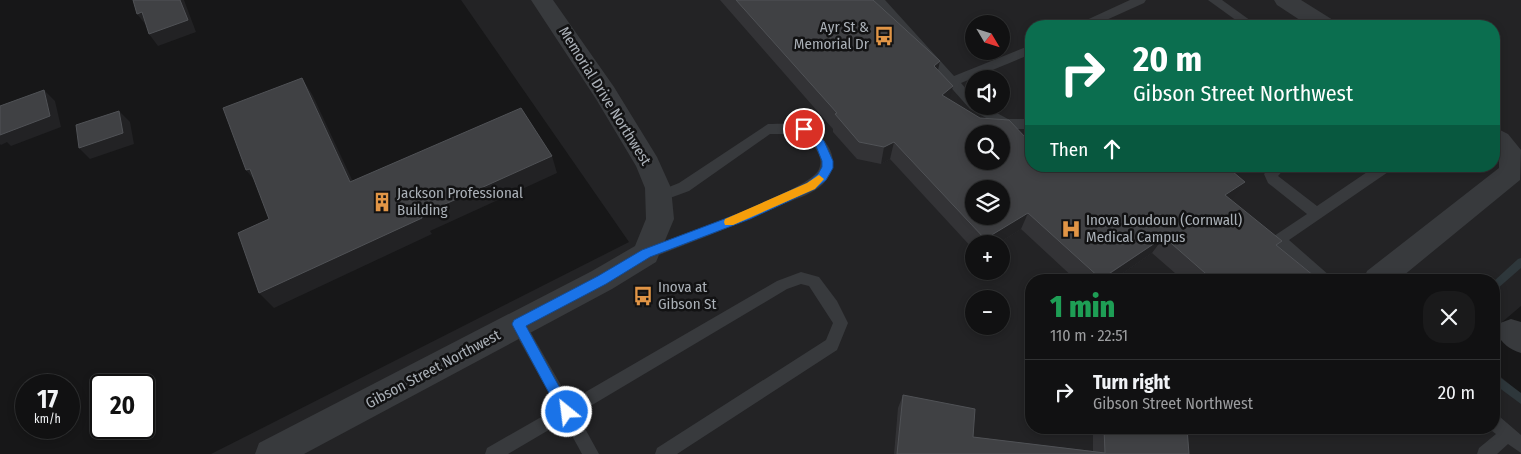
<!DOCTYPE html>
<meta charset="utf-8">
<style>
:root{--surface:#111112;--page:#1a1a1b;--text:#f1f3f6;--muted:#9c9d9f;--line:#303132}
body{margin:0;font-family:"Fira Sans Condensed",sans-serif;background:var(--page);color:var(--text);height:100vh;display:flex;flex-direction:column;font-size:19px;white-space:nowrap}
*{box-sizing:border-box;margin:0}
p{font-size:16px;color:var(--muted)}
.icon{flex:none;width:28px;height:28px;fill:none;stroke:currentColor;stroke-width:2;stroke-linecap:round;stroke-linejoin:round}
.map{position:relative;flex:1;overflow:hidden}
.sheet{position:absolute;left:1025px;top:274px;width:475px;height:160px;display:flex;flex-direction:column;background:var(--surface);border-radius:20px;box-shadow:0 2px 8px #0003,0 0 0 1px var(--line)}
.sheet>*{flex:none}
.hud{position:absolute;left:1025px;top:20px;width:475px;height:152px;border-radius:20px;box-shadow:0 2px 8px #0003,0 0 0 1px var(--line);background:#0b6e4f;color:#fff;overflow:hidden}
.needle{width:32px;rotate:128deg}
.controls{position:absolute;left:965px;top:15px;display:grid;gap:10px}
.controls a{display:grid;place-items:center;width:45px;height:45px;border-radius:50%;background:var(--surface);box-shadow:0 2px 8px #0003,0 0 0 1px var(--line);font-size:25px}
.speed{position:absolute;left:15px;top:374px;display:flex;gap:10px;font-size:25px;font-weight:700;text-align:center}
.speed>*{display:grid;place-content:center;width:65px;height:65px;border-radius:50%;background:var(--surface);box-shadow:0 2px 8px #0003,0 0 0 1px var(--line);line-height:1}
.speed small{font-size:12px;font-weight:400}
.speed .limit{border:2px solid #111;border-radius:8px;background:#fff;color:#111}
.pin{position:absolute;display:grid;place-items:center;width:42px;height:42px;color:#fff;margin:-21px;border:2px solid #fff;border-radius:50%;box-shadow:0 1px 5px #0007}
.me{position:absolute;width:55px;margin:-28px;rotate:331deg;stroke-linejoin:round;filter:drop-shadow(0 0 4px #0008)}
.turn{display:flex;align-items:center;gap:18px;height:105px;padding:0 25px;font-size:22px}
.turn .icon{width:65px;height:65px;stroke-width:2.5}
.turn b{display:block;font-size:35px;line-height:42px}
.then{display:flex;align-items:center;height:48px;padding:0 25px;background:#0003;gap:10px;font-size:19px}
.round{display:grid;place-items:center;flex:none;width:52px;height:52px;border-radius:20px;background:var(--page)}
.headline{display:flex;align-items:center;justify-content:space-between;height:85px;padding:0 25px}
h1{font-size:30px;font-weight:800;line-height:38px;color:#1e9e55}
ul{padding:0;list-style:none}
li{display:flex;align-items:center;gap:15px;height:65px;padding:0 25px;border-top:1px solid var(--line)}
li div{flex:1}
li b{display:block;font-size:19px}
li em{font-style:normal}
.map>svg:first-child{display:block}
.built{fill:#232325;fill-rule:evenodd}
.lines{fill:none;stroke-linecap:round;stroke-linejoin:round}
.stream{fill:#2e373b;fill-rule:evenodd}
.service{fill:#383a3d;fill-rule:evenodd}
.minor{fill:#383a3d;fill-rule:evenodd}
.wall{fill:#333336}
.shaded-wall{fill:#222224}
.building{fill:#404144;stroke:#505256;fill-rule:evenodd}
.route{fill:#1a73e8;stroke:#114b97}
.slow{fill:#f59e0b}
.labels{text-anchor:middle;stroke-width:5;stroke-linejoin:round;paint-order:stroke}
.poi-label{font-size:15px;fill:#aab0b7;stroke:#121213;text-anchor:start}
.street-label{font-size:15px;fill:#aab0b7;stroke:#121213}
</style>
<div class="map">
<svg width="1521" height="454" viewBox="0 0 1521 454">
<rect width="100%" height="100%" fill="#171718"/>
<path class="built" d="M461 0H1521V306L1494 329V280H1031V428H1494V371L1521 394V454H211L629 242ZM974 24H1001V51H974ZM1031 26H1494V166H1031ZM974 79H1001V106H974ZM974 134H1001V161H974ZM974 189H1001V216H974ZM974 244H1001V271H974ZM974 299H1001V326H974Z"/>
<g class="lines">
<g class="stream">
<path d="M1521 258V268L1497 289 1494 290V281L1518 259Z"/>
<path d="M1494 374 1497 375 1521 393V404L1494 384Z"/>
</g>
<g class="service">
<path d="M873 0H885L954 76 1031 45V54L961 83 974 98V106H984L1008 119H1031V129H1016L997 124 970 109Z"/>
<path d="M1130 0H1146L1144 3 1093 26H1078L1080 23Z"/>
<path d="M1208 0H1222L1258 26H1244Z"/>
<path d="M768 124C795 124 812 120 828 146 836 159 834 173 823 184 813 194 798 198 786 203 741 223 696 241 651 258L646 260 641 258 639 254 641 250C669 239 811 191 819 169 825 155 811 142 801 134H770L689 191 659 202 654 201 652 197 654 193 679 183Z"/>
<path d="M1272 166H1287L1278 176 1317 206 1376 166H1392L1391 170 1289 240 1330 276 1332 280H1315L1274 244 1272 240 1274 236 1307 214 1268 183 1264 174Z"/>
<path d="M801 272 819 277 837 301 848 323 837 350 677 454H655L657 448 826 340 833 323 809 286 801 284 787 289 577 414 599 454H582L564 421 508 454H485L487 448 557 408 513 329 511 324 513 319 518 317 523 319 570 401 777 281Z"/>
<path d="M1494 414 1500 417 1521 435V453L1508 444 1497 454H1477L1479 448 1496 434 1488 428H1494Z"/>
</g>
<g class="minor">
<path d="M531 0H553L614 87 657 157 671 188 674 219 656 262 612 289 304 454H255L259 443 592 271 635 246 646 219 645 188 636 166 596 99Z"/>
<path d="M1274 0H1301L1333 20 1336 26H1309L1277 5Z"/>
<path d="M1494 127 1508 134 1521 150 1520 180 1398 280H1363L1367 271 1499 168V157L1494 151Z"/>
<path d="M1511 319 1521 322V353C1509 349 1502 344 1496 332L1500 323Z"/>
</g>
</g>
<g class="wall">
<path d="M720 0H873L938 70 950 100 980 118 1026 138 1232 199 1231 200 1277 246 1319 280H1183L1152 253 1113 280H1076L1021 229 997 244H974V250L890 159 881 164 857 159 833 132V129Z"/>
<path d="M903 395 973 437 1093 451V428H1187L1189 454H894L898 408Z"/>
</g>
<g class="shaded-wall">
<path d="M180 0H184L196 32 158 46 149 34Z"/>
<path d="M142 12 146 25 137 14Z"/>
<path d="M940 61 936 79 934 66Z"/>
<path d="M302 78 313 96 361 199 350 182Z"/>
<path d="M953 86 948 104 942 95Z"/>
<path d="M44 90 55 101 61 127 11 146 7 142 1 145 0 144V132Z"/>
<path d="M119 111 130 122 134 144 90 159 79 148Z"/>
<path d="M894 142 890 159 881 164 884 147Z"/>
<path d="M552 156 557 173 430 231 432 234 274 308 259 293 421 215Z"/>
<path d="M250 169 260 187 246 170Z"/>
<path d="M1245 182 1232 199 1212 212 1225 195Z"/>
<path d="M1028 213 1021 229 997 244H983L985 239Z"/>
<path d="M1164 237 1152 253 1113 280H1101Z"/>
</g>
<g class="building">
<path d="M133 0H180L188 20 149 34 142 12 137 14Z"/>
<path d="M736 0H873L940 61 934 66 953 86 942 95 980 118 1009 120 1026 138 1031 136V166H1226L1245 182 1225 195 1282 241 1276 245 1319 280H1213L1164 237 1101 279 1028 213 985 239 894 142 884 147 859 142 835 114 837 113ZM974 134H1001V161H974ZM974 189H1001V216H974Z"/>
<path d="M302 78 350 182 521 108 552 156 421 215 422 218 259 293 238 233 269 219 250 169 246 170 223 108Z"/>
<path d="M44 90 50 116 0 135V106Z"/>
<path d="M119 111 123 133 79 148 76 125Z"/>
<path d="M903 395 975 409 973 437 1105 453 1104 428H1187L1189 454H897Z"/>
</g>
<path class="route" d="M804 125 824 141 833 161V168L826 180 815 189 750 219 650 257 606 284 526 326 573 412 571 417 567 419 562 417 514 328 512 324 514 320 598 276 642 250 743 212 807 183 818 174 822 167V161L816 146 799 129Z"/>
<path class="slow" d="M819 175 824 179 815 189 733 225H725L724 222 725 219 807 183Z"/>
<defs>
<symbol id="bus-bare" viewBox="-9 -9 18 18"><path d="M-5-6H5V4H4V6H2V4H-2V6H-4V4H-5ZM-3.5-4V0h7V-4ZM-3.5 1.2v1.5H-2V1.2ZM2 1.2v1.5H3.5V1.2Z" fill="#e19546" stroke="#121213" stroke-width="2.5" paint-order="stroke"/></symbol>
<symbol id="building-bare" viewBox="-9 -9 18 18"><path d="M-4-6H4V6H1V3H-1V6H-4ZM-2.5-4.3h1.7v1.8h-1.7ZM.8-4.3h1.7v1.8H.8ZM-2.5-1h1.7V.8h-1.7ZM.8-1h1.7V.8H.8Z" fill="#e19546" stroke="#121213" stroke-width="2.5" paint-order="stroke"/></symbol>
<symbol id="hospital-bare" viewBox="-9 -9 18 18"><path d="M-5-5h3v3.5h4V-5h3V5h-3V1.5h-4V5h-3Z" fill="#e19546" stroke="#121213" stroke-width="2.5" paint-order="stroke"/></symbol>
</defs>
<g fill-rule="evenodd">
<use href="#bus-bare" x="870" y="22" width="28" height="28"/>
<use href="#building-bare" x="368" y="188" width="28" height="28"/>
<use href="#hospital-bare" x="1057" y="215" width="28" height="28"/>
<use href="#bus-bare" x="629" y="282" width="28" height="28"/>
</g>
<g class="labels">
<g class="poi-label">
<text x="869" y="32" text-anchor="end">Ayr St &amp;<tspan x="869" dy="17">Memorial Dr</tspan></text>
<text x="397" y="198">Jackson Professional<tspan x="397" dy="17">Building</tspan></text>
<text x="1086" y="225">Inova Loudoun (Cornwall)<tspan x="1086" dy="17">Medical Campus</tspan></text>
<text x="658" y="292">Inova at<tspan x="658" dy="17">Gibson St</tspan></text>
</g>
<g class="street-label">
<text transform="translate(605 96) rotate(58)" y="5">Memorial Drive Northwest</text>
<text transform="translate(433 369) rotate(-28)" y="5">Gibson Street Northwest</text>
</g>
</g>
</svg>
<div class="controls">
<a><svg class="needle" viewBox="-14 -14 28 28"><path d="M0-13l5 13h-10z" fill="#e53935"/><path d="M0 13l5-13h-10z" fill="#9c9d9f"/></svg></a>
<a><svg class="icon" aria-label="sound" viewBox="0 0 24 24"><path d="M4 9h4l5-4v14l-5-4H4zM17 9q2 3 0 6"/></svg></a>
<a><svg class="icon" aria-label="search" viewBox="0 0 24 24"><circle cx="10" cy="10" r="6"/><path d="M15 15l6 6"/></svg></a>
<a><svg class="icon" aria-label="layers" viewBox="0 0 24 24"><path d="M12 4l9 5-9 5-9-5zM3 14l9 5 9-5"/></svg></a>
<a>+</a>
<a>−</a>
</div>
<div class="speed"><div>17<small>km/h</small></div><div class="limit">20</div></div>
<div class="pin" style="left:804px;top:129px;background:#d93025"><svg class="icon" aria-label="arrive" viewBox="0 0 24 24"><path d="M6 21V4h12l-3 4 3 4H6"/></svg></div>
<svg class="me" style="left:567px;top:412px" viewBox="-20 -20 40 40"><circle r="17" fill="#1a73e8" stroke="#fff" stroke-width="3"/><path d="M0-11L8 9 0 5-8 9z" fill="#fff"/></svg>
<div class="hud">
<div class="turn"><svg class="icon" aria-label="right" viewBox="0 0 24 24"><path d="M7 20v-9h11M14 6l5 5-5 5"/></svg><div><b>20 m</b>Gibson Street Northwest</div></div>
<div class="then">Then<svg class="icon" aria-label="ahead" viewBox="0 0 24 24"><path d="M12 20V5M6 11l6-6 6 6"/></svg></div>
</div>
<section class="sheet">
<div class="headline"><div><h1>1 min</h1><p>110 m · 22:51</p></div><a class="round"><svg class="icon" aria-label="close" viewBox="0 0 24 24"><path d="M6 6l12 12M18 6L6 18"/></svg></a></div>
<ul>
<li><svg class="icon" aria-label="right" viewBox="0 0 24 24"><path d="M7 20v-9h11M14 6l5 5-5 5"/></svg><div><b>Turn right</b><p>Gibson Street Northwest</p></div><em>20 m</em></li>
</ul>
</section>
</div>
